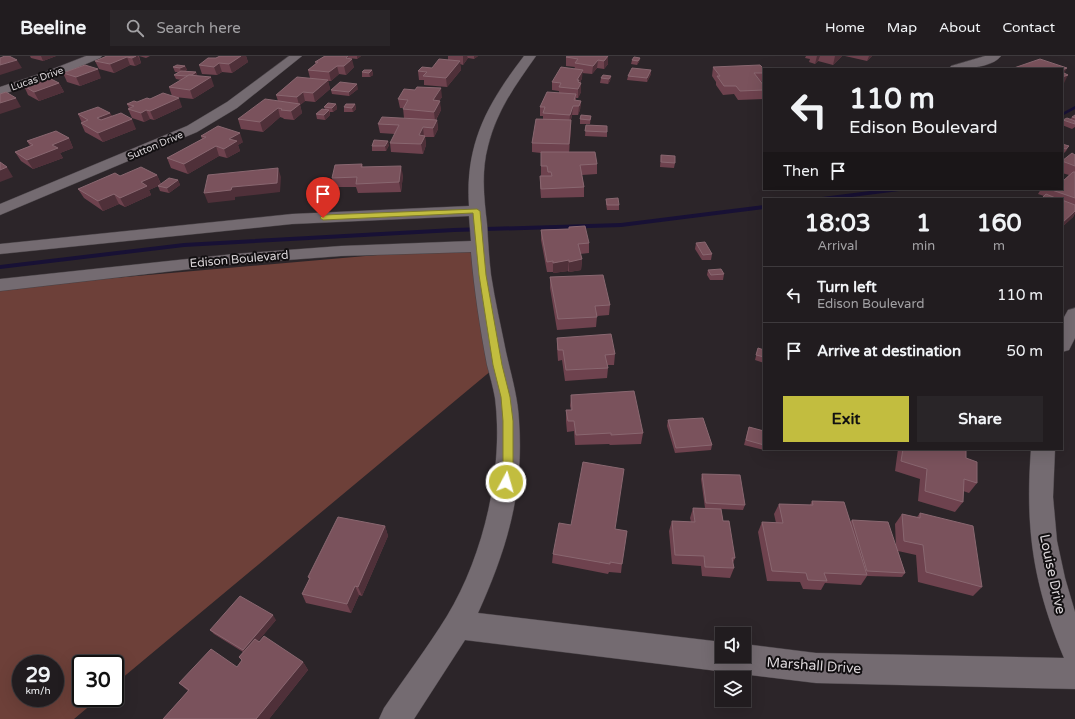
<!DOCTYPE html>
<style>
:root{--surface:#211c1f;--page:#292528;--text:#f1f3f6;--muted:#a2a1a4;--line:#3e3a3d;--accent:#c2bd3f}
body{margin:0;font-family:"Varela Round",sans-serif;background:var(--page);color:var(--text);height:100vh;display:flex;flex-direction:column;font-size:15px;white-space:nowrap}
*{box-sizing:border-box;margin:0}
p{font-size:13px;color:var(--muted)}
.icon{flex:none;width:22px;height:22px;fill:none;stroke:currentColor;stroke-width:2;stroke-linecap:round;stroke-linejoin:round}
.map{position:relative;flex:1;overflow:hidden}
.details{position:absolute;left:763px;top:142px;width:300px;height:252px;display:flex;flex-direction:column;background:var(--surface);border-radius:0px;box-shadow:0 4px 16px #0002,0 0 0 1px var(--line)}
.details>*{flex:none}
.hud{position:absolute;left:763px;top:12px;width:300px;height:122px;border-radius:0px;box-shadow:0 4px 16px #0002,0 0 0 1px var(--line);background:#211c1f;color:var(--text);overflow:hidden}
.fabs{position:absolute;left:715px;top:571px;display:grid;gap:8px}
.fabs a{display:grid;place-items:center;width:36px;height:36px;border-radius:0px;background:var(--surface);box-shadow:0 4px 16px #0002,0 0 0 1px var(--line);font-size:20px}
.speed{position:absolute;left:12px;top:599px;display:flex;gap:8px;font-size:20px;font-weight:700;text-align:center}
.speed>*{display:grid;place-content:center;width:52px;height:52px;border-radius:50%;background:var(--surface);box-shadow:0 4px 16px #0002,0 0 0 1px var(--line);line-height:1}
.speed small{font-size:10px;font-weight:400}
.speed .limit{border:2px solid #111;border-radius:6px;background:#fff;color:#111}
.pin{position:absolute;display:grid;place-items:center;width:34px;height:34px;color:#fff;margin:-41px -17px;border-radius:50% 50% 50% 0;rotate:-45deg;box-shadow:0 0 4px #0007}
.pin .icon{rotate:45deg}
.me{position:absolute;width:44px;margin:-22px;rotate:6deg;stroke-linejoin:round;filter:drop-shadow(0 0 3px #0008)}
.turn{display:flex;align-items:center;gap:14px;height:84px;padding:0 20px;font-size:18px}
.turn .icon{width:52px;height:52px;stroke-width:2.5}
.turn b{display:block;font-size:28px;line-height:34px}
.then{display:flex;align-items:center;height:38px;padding:0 20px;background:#0003;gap:8px;font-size:15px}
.eta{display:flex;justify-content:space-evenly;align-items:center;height:68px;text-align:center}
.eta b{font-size:24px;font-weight:800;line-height:28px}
.button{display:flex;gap:8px;margin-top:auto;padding:8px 20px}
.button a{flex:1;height:46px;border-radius:0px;background:var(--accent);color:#111;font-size:16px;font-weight:800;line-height:46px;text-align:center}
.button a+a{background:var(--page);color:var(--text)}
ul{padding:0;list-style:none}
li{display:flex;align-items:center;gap:12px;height:56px;padding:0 20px;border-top:1px solid var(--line)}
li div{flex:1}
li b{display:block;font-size:15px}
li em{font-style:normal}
header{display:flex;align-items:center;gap:24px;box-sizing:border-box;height:56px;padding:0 20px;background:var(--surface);border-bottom:1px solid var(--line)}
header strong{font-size:19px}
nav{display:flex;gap:22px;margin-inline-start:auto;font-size:14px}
.search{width:280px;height:36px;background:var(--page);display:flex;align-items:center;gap:10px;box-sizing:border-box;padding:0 14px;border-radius:0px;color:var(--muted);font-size:15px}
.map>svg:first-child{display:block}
.green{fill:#6d4039;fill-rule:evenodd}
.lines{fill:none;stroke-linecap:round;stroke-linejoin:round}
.stream{fill:#181135;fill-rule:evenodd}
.minor-casing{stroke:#484246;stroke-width:1}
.minor{fill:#746b71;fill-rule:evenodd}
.wall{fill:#6e424e}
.shaded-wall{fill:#4f3039}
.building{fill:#7a525c;stroke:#896770}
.route{fill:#c2bd3f;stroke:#7e7b29}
.labels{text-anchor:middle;stroke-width:4;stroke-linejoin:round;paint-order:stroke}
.far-street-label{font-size:10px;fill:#dbd6d9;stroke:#120f11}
.street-label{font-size:12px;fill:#dbd6d9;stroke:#120f11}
.near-street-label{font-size:14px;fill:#dbd6d9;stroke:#120f11}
</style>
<header>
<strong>Beeline</strong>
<div class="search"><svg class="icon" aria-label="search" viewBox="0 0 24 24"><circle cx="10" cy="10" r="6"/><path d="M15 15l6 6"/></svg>Search here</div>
<nav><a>Home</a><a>Map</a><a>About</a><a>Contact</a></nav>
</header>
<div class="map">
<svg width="1075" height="663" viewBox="0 0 1075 663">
<rect width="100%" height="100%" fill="#2c2529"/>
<path class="green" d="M480 190 498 309 115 628V608H81V642H99L74 663H0V232ZM21 608H55V642H21Z"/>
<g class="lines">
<g class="stream">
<path d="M1075 50V53L1062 60V57Z"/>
<path d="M886 133H902L899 135 836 143H819L822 141Z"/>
<path d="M764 149V153L621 171 454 176 184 191 0 213V209L184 187 454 172 621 167Z"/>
</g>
<defs>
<g id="minor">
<path d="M86 0H102L100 2 53 22 0 39V31L45 16Z"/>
<path d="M289 0H302L237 52 197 76 0 159V148L187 70 227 46Z"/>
<path d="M524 0H536C515 30 497 54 488 90 481 116 484 142 487 168 488 185 489 202 491 219 495 245 501 271 506 296 511 319 518 341 519 365 524 436 507 493 478 557L722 586V600H744V588L816 597 1064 602C1033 528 1025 473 1031 393H1055L1053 441 1057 485 1065 522 1075 556V633L816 627 465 584 414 663H379L384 652C405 621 428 591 447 560 484 499 504 412 495 342 493 331 490 320 487 309 480 272 474 233 471 196L341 200 234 208 0 235V223L234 198 341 190 471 185 469 160 292 168 0 198V188L292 158 469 150C465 88 487 48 524 0Z"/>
<path d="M985 0H1001C992 12 963 13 949 13L951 10Z"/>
<path d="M1075 252V282L1069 294 1062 296V265L1068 254Z"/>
</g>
</defs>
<use href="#minor" class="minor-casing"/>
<use href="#minor" class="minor"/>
</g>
<g class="wall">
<path d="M30 0H56L43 5 31 2Z"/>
<path d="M107 0H150L146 2 139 0 141 7 135 10 130 9 114 17 99 13 95 5Z"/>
<path d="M220 0H246L248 6 232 17 222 16 217 19 202 18 199 9 216 2Z"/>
<path d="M325 0H361L357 3 348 2 354 11 346 19 339 18 331 25H328L330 33 315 46 305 45 300 49 302 57 294 64 284 63 283 62 280 61 263 76 241 73 238 63 278 45 276 39 310 22 308 14 316 8 315 6Z"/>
<path d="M448 0H478L474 3 468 2 463 9 460 8 461 14 447 31 424 29V24H419L418 15 432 12 448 4Z"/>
<path d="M608 0V8L604 13 597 12 592 18 582 17V22L580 27H581V36L578 42H576V44L581 45 580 54 578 59H572L571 64V73L569 96 597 108V118L582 119 584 131V141L541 142 540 130V120H541V97L532 96V87L543 63V60H540V51L559 37V35L552 34V26L574 13 575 11 566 10V1Z"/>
<path d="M806 0H842L833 9 818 5 815 8 809 6 810 3 805 2Z"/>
<path d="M845 0H872L867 5Z"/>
<path d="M640 2 639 6 637 9 631 8 632 4Z"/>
<path d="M185 10 187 14 185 15 196 16 197 20 214 30 193 43 175 41 182 51 154 64 150 63 144 66 132 62 128 53 129 52 127 48 137 46 150 43 172 40 169 31 181 24 176 23 174 19 178 16H175L173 11Z"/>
<path d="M713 11 764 13V25L761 26 764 30V43L738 44 734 38 723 39 716 29V26L712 20Z"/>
<path d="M372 14 373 19 370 21H362V16Z"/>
<path d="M651 14V18L647 26 627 24 628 20Z"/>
<path d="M63 17 101 22 80 30 67 26Z"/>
<path d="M611 20 610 25 608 28 600 27 601 22Z"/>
<path d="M59 27 64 36 39 45 28 39 24 30Z"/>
<path d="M358 33 349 40 332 38 331 34Z"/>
<path d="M442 41 439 45 441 54 436 64H437L438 73 434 81H425L426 89 423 98 391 96 390 87 395 78 380 77 378 68 411 62H404L403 52H400L398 43Z"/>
<path d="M336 48 337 53 333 56H330V59L325 64 317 63 316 58 325 53 324 51Z"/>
<path d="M355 48 356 53 353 56H344V51Z"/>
<path d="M110 57 112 60 136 73 103 86 85 76 81 67H82L78 58Z"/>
<path d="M1075 59V71L1072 73 1062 69V66L1063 64 1070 63 1072 61Z"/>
<path d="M591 60 590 68H580V63Z"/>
<path d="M586 69 607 70V81L585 80Z"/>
<path d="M201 80 243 86 238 89 240 95 227 102 219 100 188 118 171 112 167 102 202 83Z"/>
<path d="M69 82 73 92 60 97 63 102 33 113 21 105 15 96 30 90 27 85Z"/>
<path d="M1062 88 1069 90 1066 95 1063 98H1062Z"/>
<path d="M389 89 386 95H372V90Z"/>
<path d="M661 99 675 107 674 112 660 111Z"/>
<path d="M1075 99V157L1073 161 1062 171V143H1041L1044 140 1038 138 1041 133H1062L1063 125 1069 119 1062 117V106Z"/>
<path d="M362 108 363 111 403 119 401 136 358 137 356 131H334L332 122Z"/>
<path d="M157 119 161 128 178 124 180 129 169 137 160 135 158 130 149 134 151 139 125 151 119 148 103 155 84 142 78 133 120 120Z"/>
<path d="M606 143 619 149V154H607L606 148Z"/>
<path d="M569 171 589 187V197L580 198 582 203 581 214 569 216 568 215 553 217V216H547L541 184V174L569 173Z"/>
<path d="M696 187 712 198 711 204H702L695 193Z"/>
<path d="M708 214 724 218 723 224H710L707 219Z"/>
<path d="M550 221 610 249 609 259 597 260 596 271 557 274 550 232Z"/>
<path d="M557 282 615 298 614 309H607L608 312 607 322 565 325 562 304 558 305 557 292Z"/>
<path d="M758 292 764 294V307L755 304Z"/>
<path d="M571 339 643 377 641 388 610 389 609 388 575 389 574 375 567 376 566 365V354H571L570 350Z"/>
<path d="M668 364 712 389 711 394 675 397 667 370Z"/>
<path d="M749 371 764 375V393H769L768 395 744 389 747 377Z"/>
<path d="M898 393H966V402L977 427 969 437 963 435V446L955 456 918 445 920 423 895 415Z"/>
<path d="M702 418 745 449 743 454 721 453 723 465 735 502 733 507 734 512 730 522 702 520 701 510 672 508 669 475 672 465 691 466 690 462 693 452H705L701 423Z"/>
<path d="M812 445 850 466 852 464 896 491 895 468 902 458 917 461 920 457 982 531 973 540 918 526 916 499 898 495 905 517 902 521 867 520 861 529 825 527 821 534 803 533 800 526 767 525 758 476 762 466 776 467 774 458 779 448 810 449Z"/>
<path d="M571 469 615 473 622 508 621 517 609 516 608 518 552 507 553 498Z"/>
<path d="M385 470 388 480 362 540 359 539 351 557 306 547 302 538 309 523 308 521Z"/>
<path d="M276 564 258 585 303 606 308 614 269 663H163L188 635 179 627 237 611 242 605 239 601 243 596 214 578 210 574Z"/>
</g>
<g class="shaded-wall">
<path d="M41 0H56L43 5Z"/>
<path d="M136 0H138L141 7 135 10 132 2Z"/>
<path d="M241 0H246L248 6 232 17 229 8Z"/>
<path d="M348 0 349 6 352 3 354 11 346 19 344 10 346 2Z"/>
<path d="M357 0H361L357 3Z"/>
<path d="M463 0H467L468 2 463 9Z"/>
<path d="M474 0H478L474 3Z"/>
<path d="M608 0V8L604 13V5Z"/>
<path d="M817 0H820L818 5 815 8Z"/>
<path d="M835 0H842L833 9Z"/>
<path d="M869 0H872L867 5Z"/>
<path d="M127 1 130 9 114 17 110 8Z"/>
<path d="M640 2 639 6 637 9 638 5Z"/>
<path d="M17 4 22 12 0 19V9Z"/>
<path d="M598 4 597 12 592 18 593 10Z"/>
<path d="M460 5 461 14 447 31 446 22Z"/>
<path d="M219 7 222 16 217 19 214 11Z"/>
<path d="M185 10 187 14 181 16 180 12Z"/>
<path d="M337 10 339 18 331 25 329 16Z"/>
<path d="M1067 12 1062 21 1068 19 1064 27 1062 28V14Z"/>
<path d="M98 13 101 22 80 30 76 21Z"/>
<path d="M372 14 373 19 370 21 369 17Z"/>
<path d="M583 14 582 22 579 29 581 27V36L578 42V33L577 24Z"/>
<path d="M651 14V18L647 26V22Z"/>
<path d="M196 16 198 21H190Z"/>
<path d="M611 20 610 25 608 28 609 23Z"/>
<path d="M211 21 214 30 193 43 190 34Z"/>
<path d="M328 24 330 33 315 46 313 37Z"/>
<path d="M59 27 64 36 39 45 34 36Z"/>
<path d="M357 28 358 33 349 40V36Z"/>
<path d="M441 32 442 41 434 53 433 44Z"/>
<path d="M303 36 305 45 300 49 302 57 294 64 291 55 299 49 297 41Z"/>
<path d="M16 42 21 51 0 58V47Z"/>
<path d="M179 42 182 51 154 64 150 55Z"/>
<path d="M440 45 441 54 435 65 434 56Z"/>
<path d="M581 45 580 54 578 59 579 50Z"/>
<path d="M336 48 337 53 333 56 332 52Z"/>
<path d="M355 48 356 53 353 56 352 52Z"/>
<path d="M573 50 572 59 569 68 570 59Z"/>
<path d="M278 52 280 61 263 76 260 66Z"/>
<path d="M146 54 150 63 144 66 141 57Z"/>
<path d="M329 54 330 59 325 64 324 59Z"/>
<path d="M110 57 115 66 101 71 97 62Z"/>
<path d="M132 63 136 73 103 86 98 77Z"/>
<path d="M437 64 438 73 434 81 433 72Z"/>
<path d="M571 64V73L569 98V88Z"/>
<path d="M423 71 424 81 420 89 419 79Z"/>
<path d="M240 77 243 86 238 89 240 95 227 102 224 93 229 83Z"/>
<path d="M425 80 426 89 423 98 421 88Z"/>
<path d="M69 82 73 92 60 97 63 102 33 113 27 104 52 89Z"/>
<path d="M388 85 389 89 386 95 385 90Z"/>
<path d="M216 90 219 100 188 118 184 108Z"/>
<path d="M401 110 403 119 401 136 399 126Z"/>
<path d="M7 111 13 121 0 126V114Z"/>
<path d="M278 112 281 121 280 136 235 141V144L208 147 204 137Z"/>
<path d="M157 119 161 129 158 130 149 134 151 139 125 151 120 142 141 126Z"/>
<path d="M178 124 180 129 169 137 167 132Z"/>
<path d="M114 138 119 148 103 155 98 145Z"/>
<path d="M1075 155V157L1073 161 1062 171V167Z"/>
<path d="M582 203 581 214 569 216V206Z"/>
<path d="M569 204 568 215 553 217V207Z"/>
<path d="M385 470 388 480 362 540 358 531Z"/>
<path d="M355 530 359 539 351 557 347 548Z"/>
<path d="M273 559 276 564 247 598 243 594Z"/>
<path d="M303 606 308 614 269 663H256Z"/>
</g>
<g class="building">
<path d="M5 0H9L17 4 0 9V2Z"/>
<path d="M107 0H136L132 2 127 1 110 8 95 5Z"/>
<path d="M220 0H241L229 8 219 7 214 11 199 9 208 2H216Z"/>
<path d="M325 0H348L346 2 352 3 344 10H337L329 16 308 14 318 6H315Z"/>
<path d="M568 0H608L604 5 598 4 593 10 575 7 578 3 566 1Z"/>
<path d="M634 1 640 2 638 5 632 4Z"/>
<path d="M439 3 460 5 446 22 423 20 427 16 418 15 422 11 432 12Z"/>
<path d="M1040 3 1067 12 1062 14V13H1011Z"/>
<path d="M85 9 98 13 76 21 63 17Z"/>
<path d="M177 9 185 10 180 12 173 11Z"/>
<path d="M760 9 764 13V17H754L764 30V34L740 35 736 30H724L717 20H720L713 11Z"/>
<path d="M561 11 583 14 577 24H579L578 26 581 27 578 33 559 31 561 27 552 26Z"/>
<path d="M632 12 651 14 647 22 628 20Z"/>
<path d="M364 14H372L369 17 362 16Z"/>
<path d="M181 15 196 16 192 19H189L186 20 174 19Z"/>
<path d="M1062 16 1068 19 1062 21Z"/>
<path d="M189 19 211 21 190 34 169 31Z"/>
<path d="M603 19 611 20 609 23 601 22Z"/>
<path d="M297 21 328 24 313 37 303 36 297 41 276 39Z"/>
<path d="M49 22 59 27 34 36 24 30Z"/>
<path d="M340 26 357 28 349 36 331 34Z"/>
<path d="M417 31 441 32 433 44 440 45 434 56 403 53 408 44 398 43 404 33 415 34Z"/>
<path d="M6 36 16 42 0 47V38Z"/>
<path d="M547 36 576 38 574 44 581 45 579 50H573L570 59 543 57 545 51H540Z"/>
<path d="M163 37 179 42 150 55 146 54 141 57 128 53 134 50 127 48 134 45 137 46 147 42 150 43Z"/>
<path d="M265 43 300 48 291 55 281 54 282 53 278 52 260 66 238 63Z"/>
<path d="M328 47 336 48 332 52 324 51Z"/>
<path d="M346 48H355L352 52 344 51Z"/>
<path d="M98 51 110 57 97 62 101 64 121 57 132 63 98 77 81 67 88 64 78 58Z"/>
<path d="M322 53 329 54 324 59 316 58Z"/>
<path d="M581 59 591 60 590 64 580 63Z"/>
<path d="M1075 59V62L1072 61Z"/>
<path d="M382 61 437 64 433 72 423 71 419 79 425 80 421 88 390 87 399 69 378 68Z"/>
<path d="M1067 62 1075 65V68L1063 64Z"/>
<path d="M536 63 571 64 569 88 532 87Z"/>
<path d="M586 69 607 70V76L585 75Z"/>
<path d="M218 70 240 77 229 83 237 85 224 93 216 90 184 108 167 102 206 81 201 80Z"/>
<path d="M56 75 69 82 52 89 58 92 27 104 15 96 33 89 27 85Z"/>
<path d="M374 84 388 85 385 90H372Z"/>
<path d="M1062 88 1069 90 1066 93 1062 92Z"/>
<path d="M541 96H595L597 108 580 109 584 131 541 133 540 120H552L551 116H548L547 110H541Z"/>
<path d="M1072 97 1075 99V110L1062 105Z"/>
<path d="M661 99 675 100V107L661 106Z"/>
<path d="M0 106 7 111 0 114Z"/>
<path d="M362 108 361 111 401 110 399 126 356 128 357 121 332 122 335 109Z"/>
<path d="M141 111 157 119 141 126 147 130 120 142 114 138 98 145 78 133 115 117 120 120Z"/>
<path d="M278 112 277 127 232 131 231 134 204 137 208 119Z"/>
<path d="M1073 116H1075V142L1052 134 1053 133H1062V124L1063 125Z"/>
<path d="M169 122 178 124 167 132 158 130Z"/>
<path d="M1046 138 1058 143H1041Z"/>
<path d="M618 142 619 149H607L606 143Z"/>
<path d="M1062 144 1075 149V155L1062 167Z"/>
<path d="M585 170 589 187 578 188 582 203 569 206V204L553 207V205L547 206 541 174 569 173V171Z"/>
<path d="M705 186 712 198 703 199 696 187Z"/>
<path d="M721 213 724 218 711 219 708 214Z"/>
<path d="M603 219 610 249 595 250 597 261 558 263 550 221Z"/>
<path d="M611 278 615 298 605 299 608 312 566 314 563 294H558L557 282Z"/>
<path d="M758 292 764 294V301L756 299Z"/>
<path d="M634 335 643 377 611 379V377L576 379 574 365H568L566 354H572L571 339Z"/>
<path d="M703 362 712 389 676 392 668 364Z"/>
<path d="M749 371 764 375V389L746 384Z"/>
<path d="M903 393H966V402L977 406V427L964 423 963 446 925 435 927 413 901 405Z"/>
<path d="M583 406 624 413 615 473 627 475 622 508 610 506V508L553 498 559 467 571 469Z"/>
<path d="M702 418 740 419 745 449 706 447Z"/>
<path d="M812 445 844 446 867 519 824 517 827 525 808 524 806 517 772 515 762 466 783 467 779 448 813 449Z"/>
<path d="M693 452 721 453 723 465H729L735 502H732L734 512 705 511 704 500 675 499 672 465 695 466Z"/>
<path d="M920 457 973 470 982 531 926 516 923 489 904 485 902 458 920 462Z"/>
<path d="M338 461 385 470 358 531 355 530 347 548 302 538 310 522 308 521Z"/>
<path d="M852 464 888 466 905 517 867 515Z"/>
<path d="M240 540 273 559 243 594 210 574Z"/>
<path d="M264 580 303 606 256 663H163L189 634 179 627 211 593 237 611 242 604 239 601 255 583 259 586Z"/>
</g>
<path class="route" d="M477 153 480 155 486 219 502 309 510 341 513 365V412L509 429 506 430 502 429 500 426 503 412V365L501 341 493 309 479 219 473 157 323 164 320 162 323 159Z"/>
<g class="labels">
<g class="far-street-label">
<text transform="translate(37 22) rotate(-19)" y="4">Lucas Drive</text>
<text transform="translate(155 89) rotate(-23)" y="4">Sutton Drive</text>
</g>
<g class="street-label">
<text transform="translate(239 203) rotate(-5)" y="4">Edison Boulevard</text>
</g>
<g class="near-street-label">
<text transform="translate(1053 518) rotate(78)" y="5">Louise Drive</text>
<text transform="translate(814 609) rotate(4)" y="5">Marshall Drive</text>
</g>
</g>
</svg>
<div class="fabs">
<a><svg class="icon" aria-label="sound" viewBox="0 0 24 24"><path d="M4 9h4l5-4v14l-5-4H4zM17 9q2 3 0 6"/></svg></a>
<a><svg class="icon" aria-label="layers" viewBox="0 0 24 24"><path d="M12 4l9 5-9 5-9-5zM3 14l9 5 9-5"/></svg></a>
</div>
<div class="speed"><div>29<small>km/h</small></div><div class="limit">30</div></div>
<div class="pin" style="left:323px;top:162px;background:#d93025"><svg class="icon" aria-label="arrive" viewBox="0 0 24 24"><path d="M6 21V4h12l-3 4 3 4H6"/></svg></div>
<svg class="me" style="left:506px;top:426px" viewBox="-20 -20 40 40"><circle r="17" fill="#c2bd3f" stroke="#fff" stroke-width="3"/><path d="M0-11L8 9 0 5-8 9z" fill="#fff"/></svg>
<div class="hud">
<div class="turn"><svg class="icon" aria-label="left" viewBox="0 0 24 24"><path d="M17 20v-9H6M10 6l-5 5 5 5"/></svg><div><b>110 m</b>Edison Boulevard</div></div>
<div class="then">Then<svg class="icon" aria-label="arrive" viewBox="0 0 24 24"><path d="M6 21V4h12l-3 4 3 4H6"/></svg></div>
</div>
<section class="details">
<div class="eta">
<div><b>18:03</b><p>Arrival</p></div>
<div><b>1</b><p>min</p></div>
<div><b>160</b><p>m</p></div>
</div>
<ul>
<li><svg class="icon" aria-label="left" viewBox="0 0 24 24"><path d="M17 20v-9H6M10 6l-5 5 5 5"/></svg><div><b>Turn left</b><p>Edison Boulevard</p></div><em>110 m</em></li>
<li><svg class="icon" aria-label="arrive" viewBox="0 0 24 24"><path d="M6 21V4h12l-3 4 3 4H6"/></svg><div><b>Arrive at destination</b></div><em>50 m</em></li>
</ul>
<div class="button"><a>Exit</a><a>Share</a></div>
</section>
</div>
